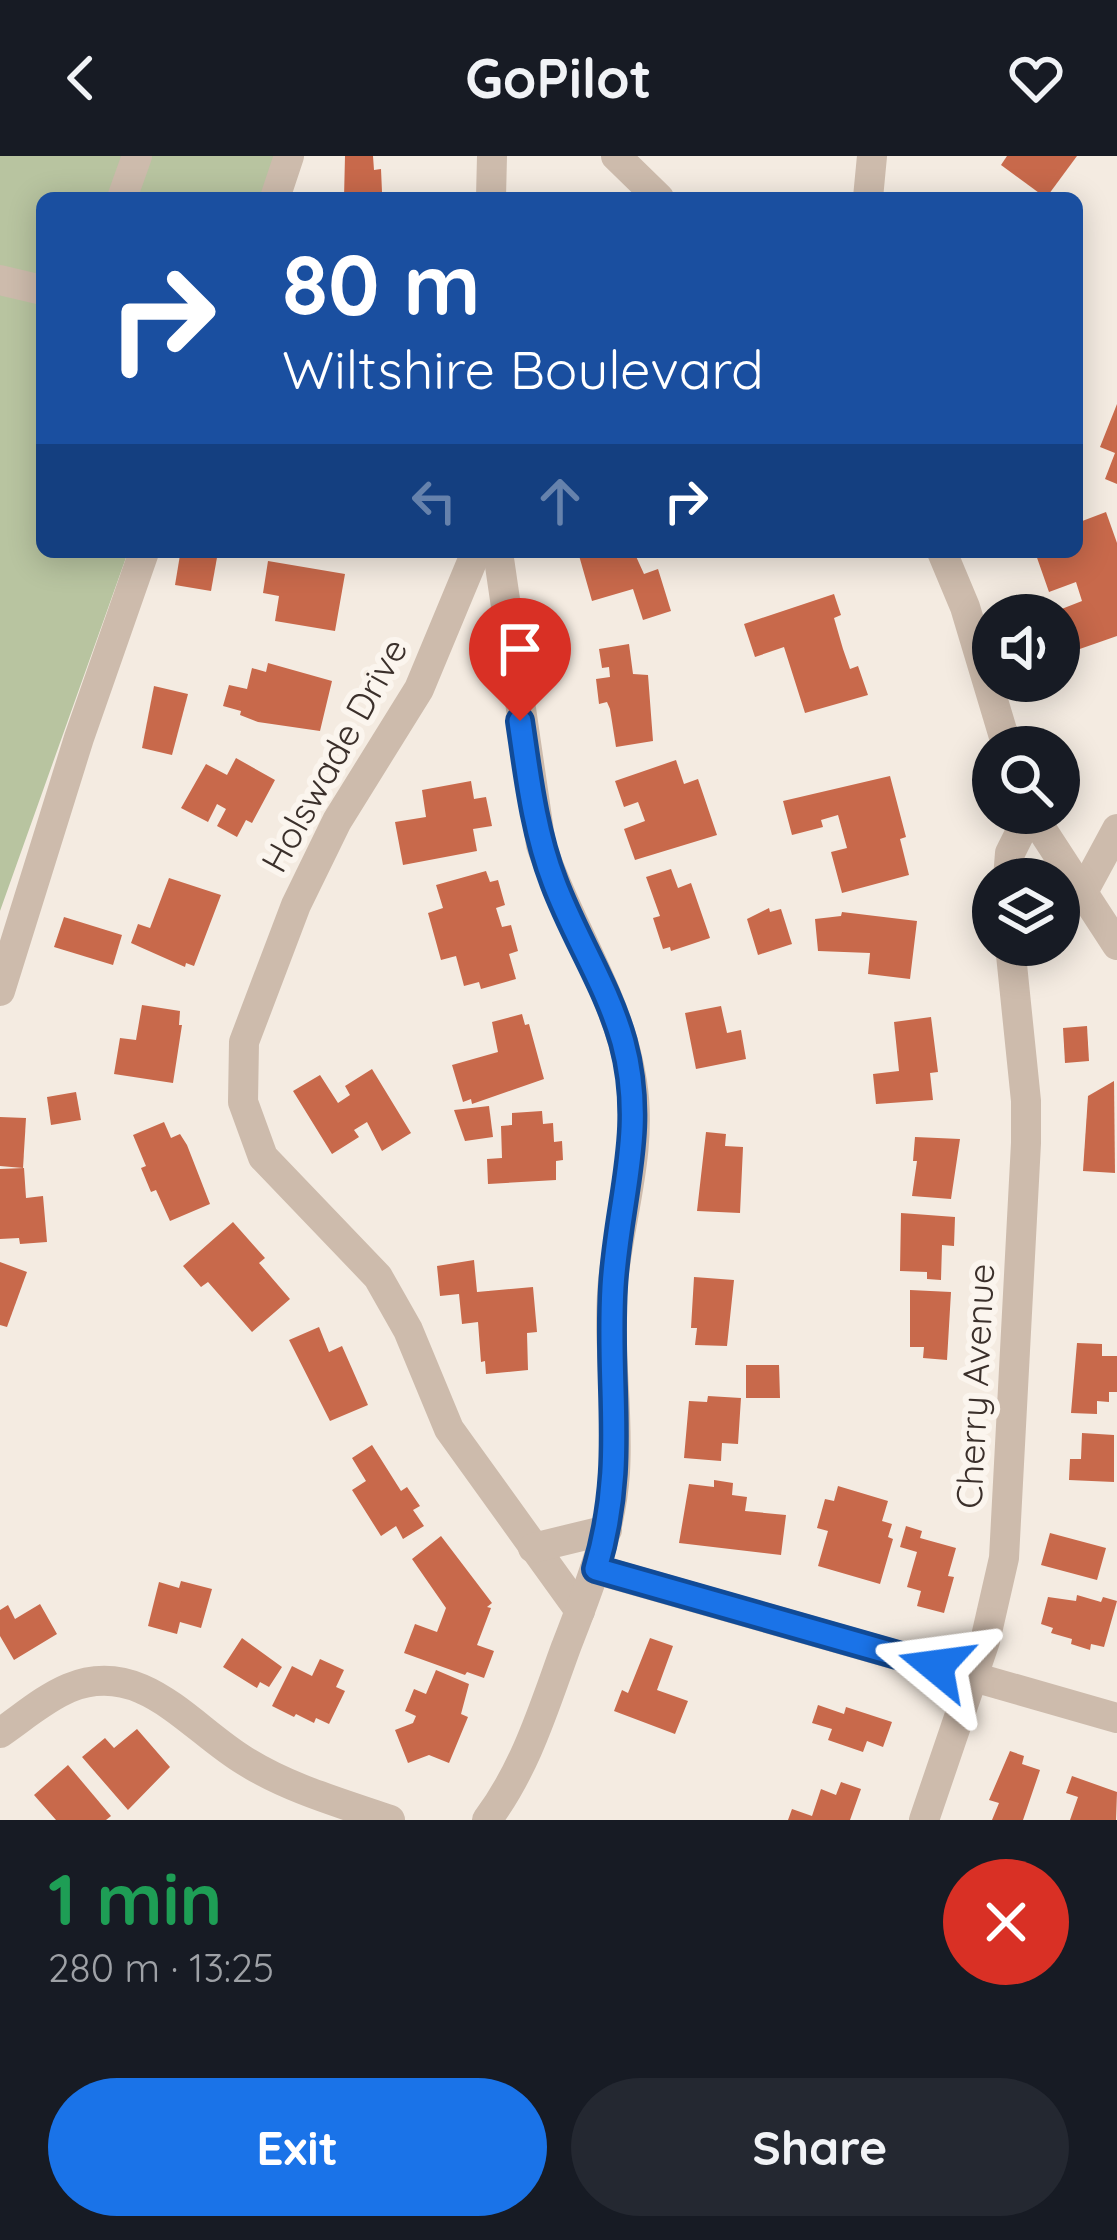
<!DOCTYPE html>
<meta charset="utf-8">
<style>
:root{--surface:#171b24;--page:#242831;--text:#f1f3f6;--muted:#9ea1a6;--accent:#1a73e8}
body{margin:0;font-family:Quicksand,sans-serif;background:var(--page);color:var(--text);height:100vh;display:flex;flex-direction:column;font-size:45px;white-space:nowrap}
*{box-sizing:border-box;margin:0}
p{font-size:39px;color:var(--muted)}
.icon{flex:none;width:66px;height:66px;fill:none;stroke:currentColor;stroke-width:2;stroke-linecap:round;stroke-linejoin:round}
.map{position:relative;height:1664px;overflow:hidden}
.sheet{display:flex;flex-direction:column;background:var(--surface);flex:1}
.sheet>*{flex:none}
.top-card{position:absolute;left:36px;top:36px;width:1047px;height:366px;border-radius:18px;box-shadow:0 6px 30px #0003;background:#1a4fa0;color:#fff;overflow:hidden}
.controls{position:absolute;left:972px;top:438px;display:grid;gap:24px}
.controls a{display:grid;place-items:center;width:108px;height:108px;border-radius:50%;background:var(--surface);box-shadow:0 6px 30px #0003;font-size:60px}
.pin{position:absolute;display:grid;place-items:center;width:102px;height:102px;color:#fff;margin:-123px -51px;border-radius:50% 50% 50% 0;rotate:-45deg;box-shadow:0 0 12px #0007}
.pin .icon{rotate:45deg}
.me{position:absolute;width:132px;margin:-66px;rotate:286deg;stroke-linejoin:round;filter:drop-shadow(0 0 9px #0008)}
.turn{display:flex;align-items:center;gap:42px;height:252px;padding:0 48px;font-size:54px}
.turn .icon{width:156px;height:156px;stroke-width:2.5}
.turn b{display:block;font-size:84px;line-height:102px}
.lanes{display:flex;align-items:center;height:114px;padding:0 48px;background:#0003;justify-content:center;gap:60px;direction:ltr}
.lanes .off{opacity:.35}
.round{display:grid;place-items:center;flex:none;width:126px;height:126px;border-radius:63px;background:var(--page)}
.overview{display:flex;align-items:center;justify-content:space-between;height:204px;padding:0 48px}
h1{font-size:72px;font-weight:800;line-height:90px;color:#1e9e55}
.action{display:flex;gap:24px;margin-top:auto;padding:24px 48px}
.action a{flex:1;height:138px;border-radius:72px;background:var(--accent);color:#fff;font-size:48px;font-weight:800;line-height:138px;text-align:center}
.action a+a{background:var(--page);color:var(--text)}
header{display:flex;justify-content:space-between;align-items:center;height:156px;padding:0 48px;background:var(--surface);font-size:54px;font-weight:800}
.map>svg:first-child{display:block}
.green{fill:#b8c4a0}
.building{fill:#c8694b}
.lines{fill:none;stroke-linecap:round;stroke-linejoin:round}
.minor{stroke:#cdbbac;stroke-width:30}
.route-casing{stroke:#114b97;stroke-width:30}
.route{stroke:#1a73e8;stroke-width:21}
.labels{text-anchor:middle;stroke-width:12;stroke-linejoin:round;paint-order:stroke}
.street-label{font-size:36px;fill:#3b302b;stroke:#fbf5ee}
</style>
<header><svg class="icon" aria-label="back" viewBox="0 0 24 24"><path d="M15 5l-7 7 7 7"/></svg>GoPilot<svg class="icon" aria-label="heart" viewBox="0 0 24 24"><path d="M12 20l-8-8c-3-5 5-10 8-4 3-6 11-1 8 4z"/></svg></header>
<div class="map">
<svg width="1117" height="1664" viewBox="0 0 1117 1664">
<rect width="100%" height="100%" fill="#f4ebe1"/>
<path class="green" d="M0 0H276L260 42H42V396H128L0 755Z"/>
<g class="building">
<path d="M345 0H373L374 14 381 13 382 36H389V42H344Z"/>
<path d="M1007 0H1077L1046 42 1001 9Z"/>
<path d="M1117 248V328L1105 323 1115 297 1100 291Z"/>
<path d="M1106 356 1117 387V480L1074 495 1059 454 1082 445 1076 426 1049 436 1035 396H1077V367Z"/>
<path d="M184 396H218L211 435 175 429 180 399Z"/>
<path d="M578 396H634L644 418 658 413 671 455 643 464 633 433 592 445Z"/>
<path d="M268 405 345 418 335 475 275 465 279 440 263 437Z"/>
<path d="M834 438 841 459 834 462 843 493 850 513 858 510 868 539 805 557 784 491 755 501 744 468Z"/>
<path d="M629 488 633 518 648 519 653 585 616 591 610 553 607 546 599 548 596 523 610 521 609 511 602 512 599 493Z"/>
<path d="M268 507 332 525 320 575 258 566 240 559 241 555 223 550 229 529 247 533 252 512 266 516Z"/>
<path d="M154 530 188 538 172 599 142 592Z"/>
<path d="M236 602 275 624 252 667 246 664 237 681 217 670 226 653 217 648 208 666 181 652 206 608 227 619Z"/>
<path d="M676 604 684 628 698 623 717 679 635 704 624 673 645 665 638 646 624 651 615 625Z"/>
<path d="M890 620 906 681 900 683 909 719 842 737 831 696 847 692 838 659 821 664 823 671 792 679 783 645Z"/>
<path d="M471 625 474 643 486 641 492 670 473 673 477 695 403 709 395 666 426 661 422 634Z"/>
<path d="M671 713 678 732 691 727 710 782 671 795 670 791 663 793 653 762 660 760 646 721Z"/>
<path d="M486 715 490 726 498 724 505 749 496 752 502 771 511 769 518 795 509 798 516 823 481 833 479 826 464 830 456 800 441 804 428 757 443 752 436 729Z"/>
<path d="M169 722 221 739 194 810 186 807 185 811 131 787 138 768 150 772Z"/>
<path d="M769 752 770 756 781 753 792 788 758 799 747 763Z"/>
<path d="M842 756 917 765 910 823 868 818 870 797 818 795 815 763 841 760Z"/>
<path d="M64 761 122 779 113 809 54 791Z"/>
<path d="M142 849 180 855 179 869H182L173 927 114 918 120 882 136 884Z"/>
<path d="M721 850 727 877 741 874 746 903 696 913 685 857Z"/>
<path d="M522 858 525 869 529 868 544 923 472 948 471 943 463 946 452 909 498 896 492 866Z"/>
<path d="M931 861 938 916 930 917 933 944 876 948 873 918 899 915 894 866Z"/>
<path d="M1087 870 1089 905 1065 907 1063 872Z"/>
<path d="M372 913 411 977 382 995 367 966 354 974 359 981 332 998 293 935 320 919 338 947 350 939 345 930Z"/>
<path d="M1114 925 1115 1017 1083 1015 1088 940Z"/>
<path d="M76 936 81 964 51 969 47 941Z"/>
<path d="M489 950 493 981 465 985 454 954Z"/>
<path d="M542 955 543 968 553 967 554 986 562 985 563 1004 556 1005V1024L488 1028 487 1003 502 1002 501 970 512 969V957Z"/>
<path d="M0 961 26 962 23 1012 0 1010Z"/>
<path d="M164 966 171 982 180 978 187 989 210 1048 170 1065 156 1034 151 1036 141 1012 146 1010 133 979Z"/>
<path d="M706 976 726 978 725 990 743 991 740 1057 697 1055Z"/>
<path d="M915 981 960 983 951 1043 912 1040 917 1005H913Z"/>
<path d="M24 1012 26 1042 43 1040 47 1086 20 1088 19 1082 0 1083V1013Z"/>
<path d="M901 1057 955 1061 954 1090 942 1089 941 1124 927 1123V1116L900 1115Z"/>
<path d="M233 1066 265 1102 259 1107 290 1143 252 1176 208 1126 201 1131 183 1110Z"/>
<path d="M474 1104 477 1136 533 1131 537 1176 527 1177 528 1214 486 1218 485 1205 481 1206 478 1166 462 1168 459 1138 440 1140 437 1110Z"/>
<path d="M0 1106 27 1116 7 1171 0 1169Z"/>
<path d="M694 1121 734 1124 727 1190 695 1189 697 1172H691Z"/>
<path d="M910 1134 951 1136 947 1204 923 1202 924 1191H910Z"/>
<path d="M319 1171 329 1196 342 1190 368 1249 330 1265 289 1184Z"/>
<path d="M1077 1187 1102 1188V1200H1117V1236H1109V1246L1097 1245V1258L1071 1257Z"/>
<path d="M746 1209H779L780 1242H746Z"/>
<path d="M708 1240 741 1242 738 1288 722 1287 721 1305 684 1302 689 1245 707 1246Z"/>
<path d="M1082 1277 1114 1279V1326L1069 1324 1070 1303H1081Z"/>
<path d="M372 1289 401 1335 407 1331 420 1350 413 1354 424 1370 403 1383 396 1370 381 1380 352 1334 366 1325 352 1302Z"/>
<path d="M714 1324 733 1327 732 1339 747 1341 745 1355 786 1359 781 1399 679 1387 689 1328 714 1331Z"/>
<path d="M838 1330 888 1345 882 1365 892 1368 888 1381 893 1383 880 1428 818 1410 828 1375 817 1372 825 1343 834 1345Z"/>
<path d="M906 1370 922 1375 920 1382 956 1392 948 1420 954 1421 944 1457 917 1450 921 1435 907 1431 917 1396 900 1391Z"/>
<path d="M1050 1377 1106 1392 1097 1424 1041 1409Z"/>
<path d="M441 1380 492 1447 487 1451 491 1452 477 1489 494 1495 484 1522 467 1516 465 1519 404 1497 415 1468 437 1476 446 1452 412 1403Z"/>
<path d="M181 1425 212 1433 201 1472 180 1466 177 1478 148 1470 159 1426 179 1432Z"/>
<path d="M1077 1439 1101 1446 1103 1441 1117 1445 1104 1491 1091 1488 1090 1494 1071 1488 1072 1483 1051 1477 1053 1472 1041 1468 1048 1441 1076 1445Z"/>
<path d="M40 1448 57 1478 14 1504 0 1480V1454L8 1449 15 1463Z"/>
<path d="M242 1482 282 1511 269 1531 260 1526 257 1532 223 1511Z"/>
<path d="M650 1482 673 1490 657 1534 688 1545 675 1578 614 1555 622 1534 628 1537Z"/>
<path d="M320 1503 344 1514 336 1531 345 1535 329 1568 316 1562 314 1567 296 1558 294 1561 272 1550 292 1510 312 1520Z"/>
<path d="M436 1514 469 1528 461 1558 468 1561 449 1607 429 1599 408 1607 395 1574 413 1567 416 1560 405 1555 414 1533 426 1538Z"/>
<path d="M818 1549 844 1558 846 1551 892 1566 883 1591 867 1585 863 1596 828 1584 832 1573 812 1567Z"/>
<path d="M137 1573 170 1611 128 1654 82 1601 105 1582 114 1592Z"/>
<path d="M1010 1595 1024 1600 1022 1608 1040 1614 1023 1664H992L999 1647 989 1644Z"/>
<path d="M68 1609 111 1660 106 1664H56L34 1639Z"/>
<path d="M1072 1620 1117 1636 1116 1664H1070L1078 1641 1066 1637Z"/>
<path d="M841 1626 861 1633 850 1664H788L792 1653 812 1660 821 1633 836 1639Z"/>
</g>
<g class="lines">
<g class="minor">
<path d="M616 0 659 42"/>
<path d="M122 42 137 0"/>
<path d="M275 42 289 0"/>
<path d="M491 42 492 0"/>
<path d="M868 42 872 0"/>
<path d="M0 124 42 134"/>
<path d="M476 396 419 533 337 665 296 749 244 886 243 946 263 1001 378 1121 408 1174 449 1273 580 1455"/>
<path d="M942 396 965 451 1007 591"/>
<path d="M1031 657 1117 789"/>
<path d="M1008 723 1010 697 1030 657"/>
<path d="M1082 738 1117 673"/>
<path d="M0 835 79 582 144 396"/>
<path d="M533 1392 607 1374"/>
<path d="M595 1413 1117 1562"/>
<path d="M0 1577C22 1562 45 1542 69 1532 142 1502 190 1572 245 1605 290 1633 341 1647 390 1664"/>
<path d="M487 1664C526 1612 544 1551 566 1491 588 1434 611 1378 615 1316 619 1253 607 1188 613 1125 620 1059 643 993 632 926 619 841 568 769 541 689L498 396"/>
<path d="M924 1664 985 1485 1004 1402 1026 987V945L1010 789"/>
</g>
</g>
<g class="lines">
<defs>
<path id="route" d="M520 565C528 619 534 674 554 726 574 780 607 829 623 886 647 975 618 1043 613 1131 607 1235 627 1308 596 1413L936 1510"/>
</defs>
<use href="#route" class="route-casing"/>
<use href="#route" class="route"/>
</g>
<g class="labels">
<g class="street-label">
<text transform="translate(334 599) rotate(-61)" y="13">Holswade Drive</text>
<text transform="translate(975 1230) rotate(-87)" y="13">Cherry Avenue</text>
</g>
</g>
</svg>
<div class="controls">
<a><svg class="icon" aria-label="sound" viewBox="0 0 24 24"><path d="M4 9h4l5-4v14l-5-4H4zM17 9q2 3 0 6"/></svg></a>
<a><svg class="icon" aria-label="search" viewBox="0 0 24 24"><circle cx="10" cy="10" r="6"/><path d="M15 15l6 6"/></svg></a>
<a><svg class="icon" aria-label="layers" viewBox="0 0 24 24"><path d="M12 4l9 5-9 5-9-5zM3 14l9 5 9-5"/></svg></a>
</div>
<div class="pin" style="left:520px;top:565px;background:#d93025"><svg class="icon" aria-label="arrive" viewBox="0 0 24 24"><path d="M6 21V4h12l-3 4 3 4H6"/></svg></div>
<svg class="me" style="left:936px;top:1510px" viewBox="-20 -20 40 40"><path d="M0-17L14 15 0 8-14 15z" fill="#1a73e8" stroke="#fff" stroke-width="4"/></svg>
<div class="top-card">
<div class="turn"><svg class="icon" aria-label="right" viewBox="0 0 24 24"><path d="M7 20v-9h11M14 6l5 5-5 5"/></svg><div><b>80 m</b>Wiltshire Boulevard</div></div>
<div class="lanes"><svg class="icon off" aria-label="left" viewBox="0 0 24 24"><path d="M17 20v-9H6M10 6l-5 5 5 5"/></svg><svg class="icon off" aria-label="ahead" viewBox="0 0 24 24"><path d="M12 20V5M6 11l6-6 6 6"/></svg><svg class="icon" aria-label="right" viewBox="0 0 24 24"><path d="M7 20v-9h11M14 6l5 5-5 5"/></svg></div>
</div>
</div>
<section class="sheet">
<div class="overview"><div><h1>1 min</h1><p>280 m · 13:25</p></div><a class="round" style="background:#d93025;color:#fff"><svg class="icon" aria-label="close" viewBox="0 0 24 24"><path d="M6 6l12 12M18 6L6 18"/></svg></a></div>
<div class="action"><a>Exit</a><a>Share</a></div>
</section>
